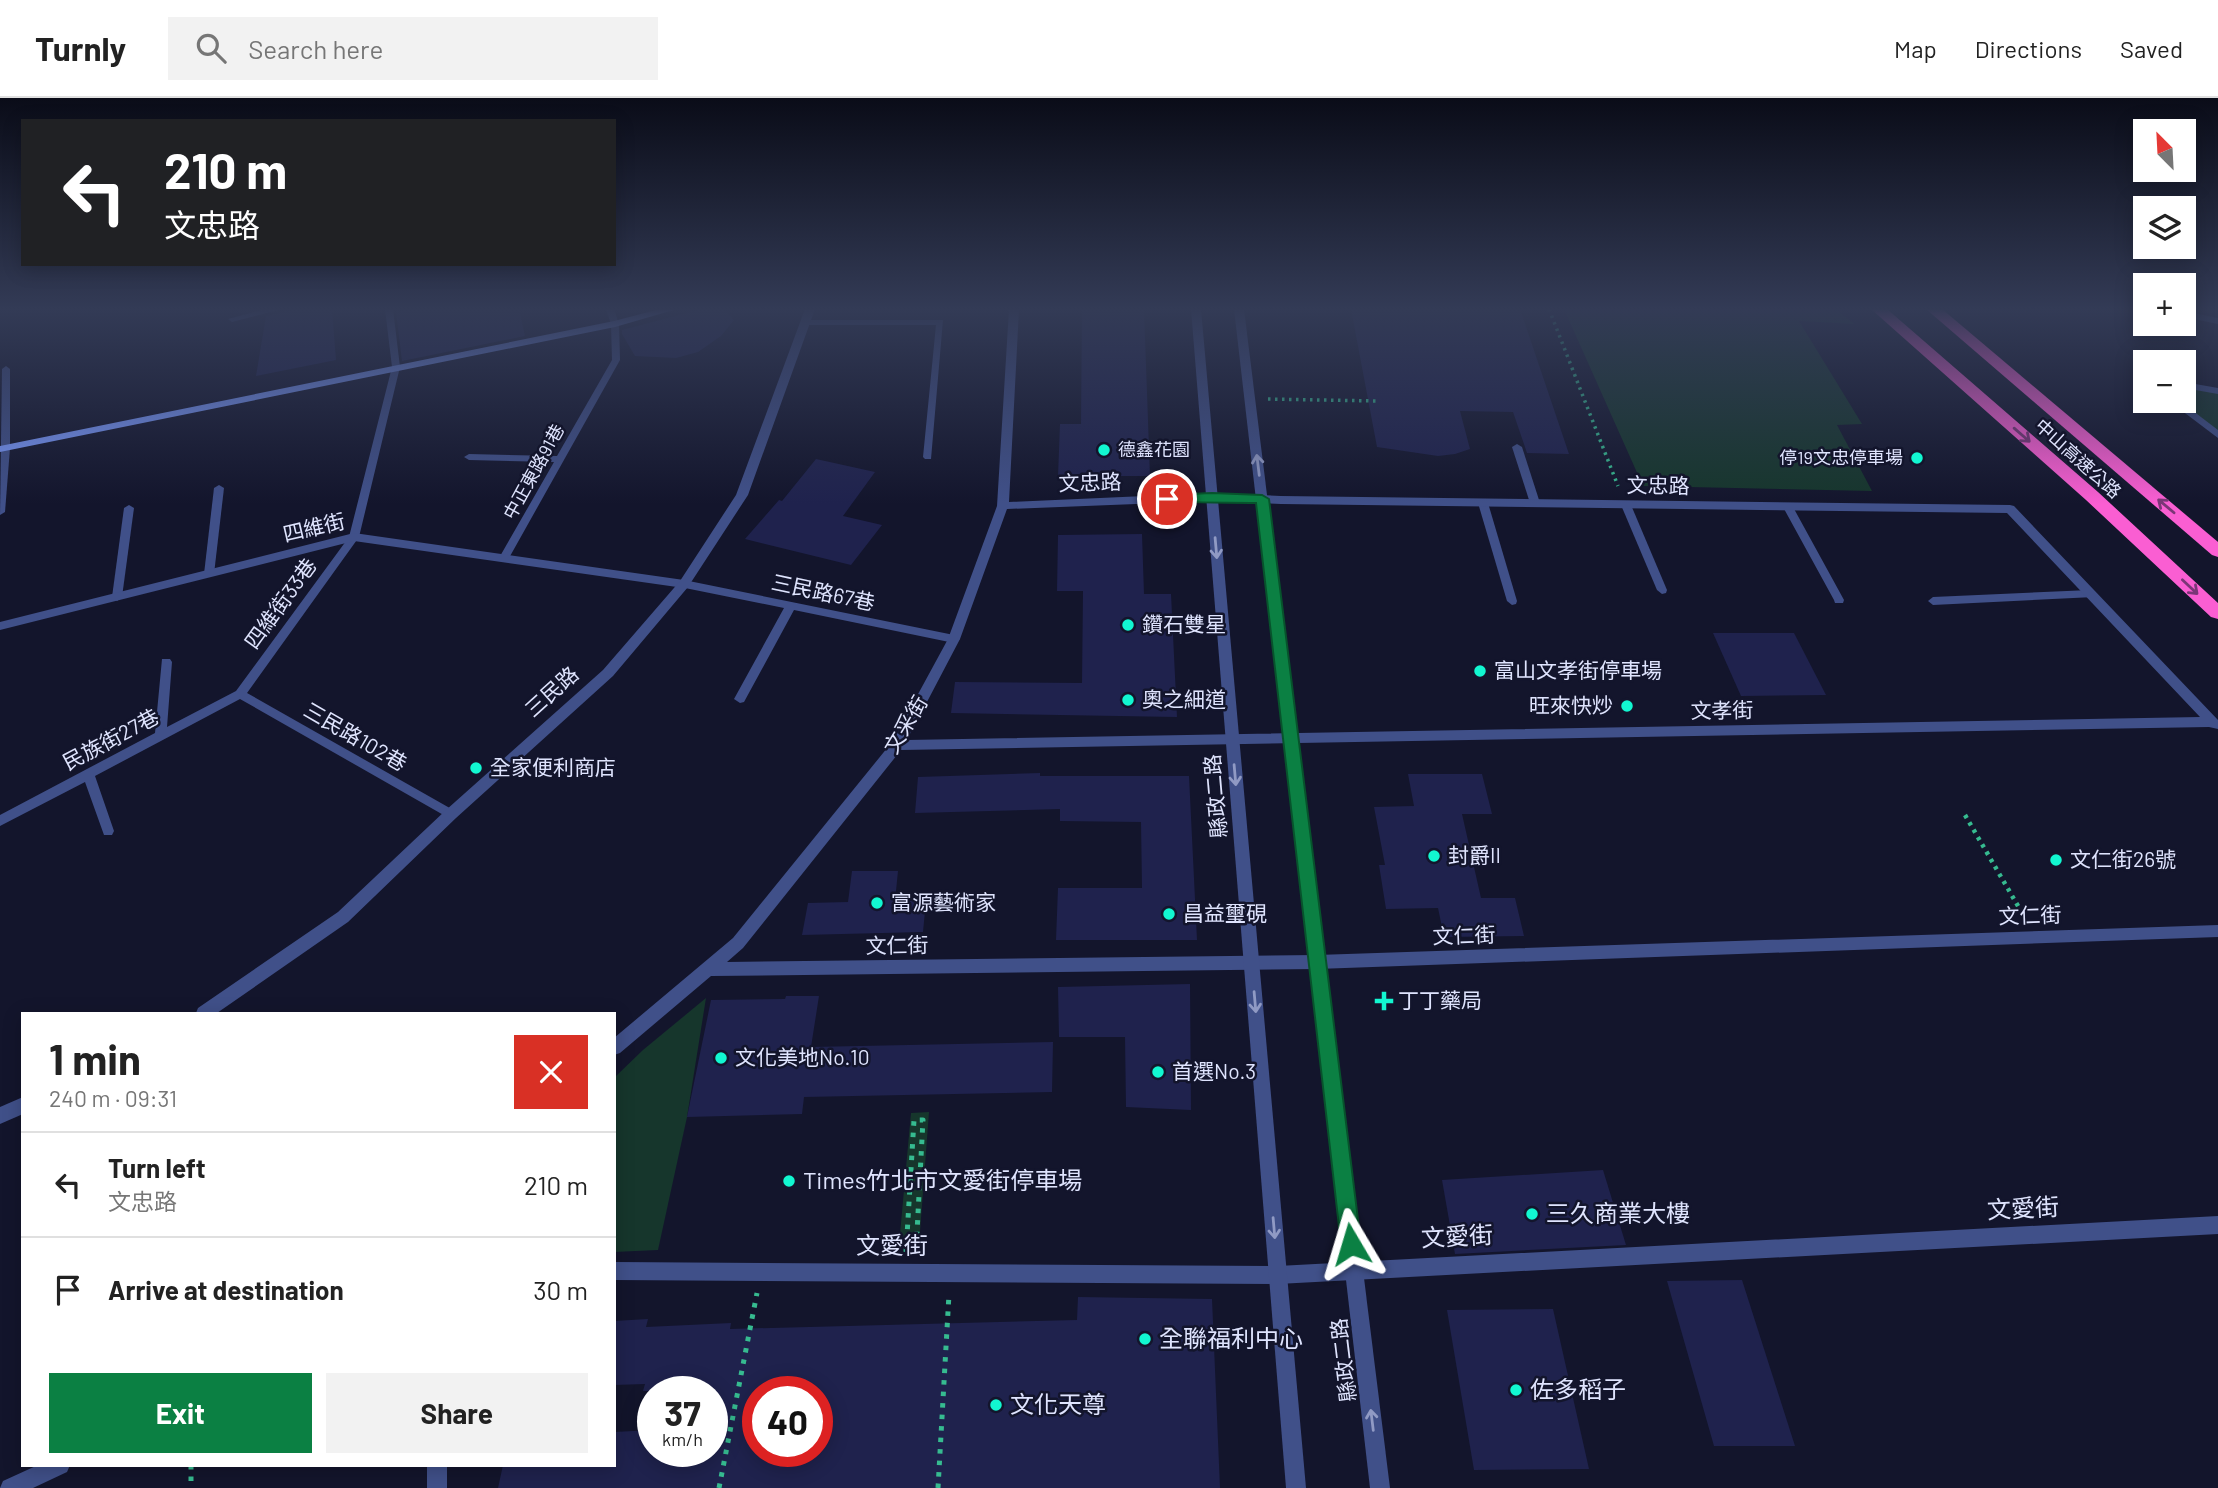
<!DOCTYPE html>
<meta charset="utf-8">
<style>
:root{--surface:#fff;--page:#f2f2f2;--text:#222;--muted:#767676;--line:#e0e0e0;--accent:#0b8043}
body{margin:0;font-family:Barlow,"Noto Sans TC",sans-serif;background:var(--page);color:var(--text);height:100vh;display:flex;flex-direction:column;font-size:26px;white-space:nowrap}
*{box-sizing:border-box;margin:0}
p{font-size:23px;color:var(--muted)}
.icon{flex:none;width:38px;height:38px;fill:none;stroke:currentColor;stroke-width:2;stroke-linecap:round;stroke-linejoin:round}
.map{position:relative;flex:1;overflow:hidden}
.sheet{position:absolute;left:21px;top:914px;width:595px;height:455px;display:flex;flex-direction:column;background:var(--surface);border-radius:0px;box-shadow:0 4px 18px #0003}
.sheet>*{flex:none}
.top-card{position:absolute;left:21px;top:21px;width:595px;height:147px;border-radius:0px;box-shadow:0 4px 18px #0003;background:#202124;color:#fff;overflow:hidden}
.needle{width:46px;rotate:336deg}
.tools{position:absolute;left:2133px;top:21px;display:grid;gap:14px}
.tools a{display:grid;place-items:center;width:63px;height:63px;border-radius:0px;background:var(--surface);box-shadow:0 4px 18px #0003;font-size:35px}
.speed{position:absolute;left:637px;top:1278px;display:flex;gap:14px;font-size:35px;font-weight:700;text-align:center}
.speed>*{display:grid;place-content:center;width:91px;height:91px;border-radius:50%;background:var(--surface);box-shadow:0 4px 18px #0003;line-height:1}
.speed small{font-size:18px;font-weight:400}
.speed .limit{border:10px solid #d22;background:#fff;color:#111}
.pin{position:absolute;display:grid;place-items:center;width:60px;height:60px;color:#fff;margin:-30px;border:4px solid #fff;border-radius:50%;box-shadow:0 2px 7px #0007}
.me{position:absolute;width:77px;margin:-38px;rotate:353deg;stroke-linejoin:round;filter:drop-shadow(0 0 5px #0008)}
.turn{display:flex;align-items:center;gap:24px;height:147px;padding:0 28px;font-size:32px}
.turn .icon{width:91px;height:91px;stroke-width:2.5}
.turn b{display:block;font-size:49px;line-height:60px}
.round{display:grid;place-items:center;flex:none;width:74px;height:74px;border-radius:0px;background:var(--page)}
.summary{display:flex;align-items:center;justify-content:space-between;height:119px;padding:0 28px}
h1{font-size:42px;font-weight:700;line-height:52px}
.button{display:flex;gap:14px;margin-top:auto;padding:14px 28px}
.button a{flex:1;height:80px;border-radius:0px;background:var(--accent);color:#fff;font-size:28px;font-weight:700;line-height:80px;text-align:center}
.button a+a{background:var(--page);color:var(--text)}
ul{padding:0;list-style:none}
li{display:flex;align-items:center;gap:21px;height:105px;padding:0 28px;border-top:2px solid var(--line)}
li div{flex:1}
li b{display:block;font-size:26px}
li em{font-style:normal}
header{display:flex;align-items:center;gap:42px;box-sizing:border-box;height:98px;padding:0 35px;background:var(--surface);border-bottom:2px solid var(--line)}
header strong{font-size:33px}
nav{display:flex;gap:38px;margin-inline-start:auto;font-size:24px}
.search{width:490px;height:63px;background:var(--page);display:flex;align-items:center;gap:18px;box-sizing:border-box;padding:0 24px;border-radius:0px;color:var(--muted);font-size:26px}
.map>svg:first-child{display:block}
.green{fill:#16362c}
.building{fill:#1f224d;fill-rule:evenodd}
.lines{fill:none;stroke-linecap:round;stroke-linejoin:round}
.path-far2{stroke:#36bb90;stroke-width:3.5;stroke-dasharray:2.5 4.5;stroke-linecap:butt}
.path-far1{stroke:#36bb90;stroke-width:4.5;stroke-dasharray:3.5 5;stroke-linecap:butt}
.path{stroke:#36bb90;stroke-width:5;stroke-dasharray:4.5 7;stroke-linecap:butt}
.service{fill:#405089;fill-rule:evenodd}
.minor{fill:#405089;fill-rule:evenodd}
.tertiary{fill:#405089;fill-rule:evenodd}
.secondary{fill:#7998fb;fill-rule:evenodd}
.motorway{fill:#fa5ed2;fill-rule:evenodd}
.oneway{stroke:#7b3677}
.oneway2{stroke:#909ac4}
.route{fill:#0b8043;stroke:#07532c;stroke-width:2}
.poi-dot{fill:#12f7d1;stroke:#13152c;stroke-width:2.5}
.labels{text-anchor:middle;stroke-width:5;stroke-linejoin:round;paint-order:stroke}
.far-poi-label{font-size:18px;fill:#dfe4fe;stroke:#13152c;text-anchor:start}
.far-street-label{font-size:18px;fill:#dfe4fe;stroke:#13152c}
.street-label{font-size:21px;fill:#dfe4fe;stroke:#13152c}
.poi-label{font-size:21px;fill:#dfe4fe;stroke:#13152c;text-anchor:start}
.near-poi-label{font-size:24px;fill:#dfe4fe;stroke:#13152c;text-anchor:start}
.near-street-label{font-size:24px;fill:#dfe4fe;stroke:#13152c}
</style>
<header>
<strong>Turnly</strong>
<div class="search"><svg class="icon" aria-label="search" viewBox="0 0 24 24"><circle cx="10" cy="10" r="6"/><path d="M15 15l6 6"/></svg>Search here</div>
<nav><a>Map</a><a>Directions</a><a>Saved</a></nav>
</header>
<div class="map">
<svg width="2218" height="1390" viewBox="0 0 2218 1390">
<rect width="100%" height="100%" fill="#13152c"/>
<g class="green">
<path d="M1564 211H1836L1854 226 1799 223 1862 326 1837 327 1872 393 1643 388Z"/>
<path d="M2184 287 2218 292V337L2174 303H2184Z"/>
<path d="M706 900 687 1019 658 1152 614 1154V980L643 952Z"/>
<path d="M929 1014 919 1147H899L911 1015Z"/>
</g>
<g class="building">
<path d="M297 211H332L336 262 256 278 266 218Z"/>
<path d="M413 211H519L525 238 402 263 396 214Z"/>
<path d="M702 211H724L734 222 721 238 698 254 676 260 635 258 622 236V232Z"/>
<path d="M1082 211H1144L1150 378H1058L1060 326H1081Z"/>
<path d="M1351 211H1520L1569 356 1527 355 1513 314 1460 313 1470 351 1455 356 1438 358 1377 349Z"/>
<path d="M816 361 875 374 843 418 882 427 851 467 745 441 779 402 782 403Z"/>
<path d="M1142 436 1144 496H1171L1177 619 951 615 955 584 1082 585 1083 493H1057L1058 437Z"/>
<path d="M1713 535H1794L1826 597 1741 598Z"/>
<path d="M1040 675V678H1189L1197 842H1056L1058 790H1142L1141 724 1060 723V711L915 715 918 679Z"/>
<path d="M1408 676H1482L1492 716H1462L1481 800H1515L1524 838 1444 839 1438 810 1386 811 1379 767H1385L1374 709 1414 708Z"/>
<path d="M852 773H898L895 803H926L923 834 802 837 808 805 848 804Z"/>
<path d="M1190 886 1191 1012 1126 1009 1125 939H1059L1058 889Z"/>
<path d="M786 898H819L811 949 1053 944 1052 994 804 999 802 1016 687 1019 711 902 785 901Z"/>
<path d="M1603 1072 1626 1147 1455 1156 1442 1082Z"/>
<path d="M1742 1182 1795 1348H1714L1667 1183Z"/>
<path d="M1078 1199 1212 1201 1220 1390H498L503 1367H614V1334L653 1332V1353H712V1293H643L645 1286 614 1287V1223L648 1221 646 1229 731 1225 730 1231 1077 1222ZM758 1293H817V1353H758Z"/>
<path d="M1553 1211 1589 1371 1474 1372 1447 1212Z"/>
</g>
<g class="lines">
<g class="path-far2">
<path d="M1549 211 1618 388"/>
<path d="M1268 301 1377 303"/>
</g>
<path class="path-far1" d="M1965 717 2025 820"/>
<g class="path">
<path d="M906 1154 914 1022H923L916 1153"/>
<path d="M191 1367V1390"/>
<path d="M719 1390 757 1195"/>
<path d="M938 1390 949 1196"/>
</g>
<g class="service">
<path d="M265 211H282L232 224 228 221Z"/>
<path d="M385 211H393L400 269 359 439 247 595 455 713 457 716 455 719H447L240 601 95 678 114 733 112 737H104L85 684 0 728V717L155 635 162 561H170L172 564 167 629 236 593 349 439 392 269Z"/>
<path d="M606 211H614L619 226 620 262 509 460 504 463 500 462 499 460 554 364 469 362 464 359 469 356 557 358 612 262 611 226Z"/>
<path d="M2184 213 2218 220V226L2184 219Z"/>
<path d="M802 222H943L931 361H925L923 359 936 227H805L802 226Z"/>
<path d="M6 268 10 271V350L5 414 0 417 2 271Z"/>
<path d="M2184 284 2218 290V296L2184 290Z"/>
<path d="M1517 346 1522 349 1540 405 1539 407 1535 408 1530 405 1512 349Z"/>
<path d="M219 387 224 390 214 476 209 479 204 476 214 390Z"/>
<path d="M1483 402 1488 405 1517 503 1516 506 1512 507 1507 503 1478 405Z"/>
<path d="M1626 404 1631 407 1667 492 1666 495 1662 496 1657 492 1621 407Z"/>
<path d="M1788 406 1793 409 1844 502 1843 505H1835L1834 502 1783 409Z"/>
<path d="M129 407 134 410 122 499 117 503 112 499 124 410Z"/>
<path d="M684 482 954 537 960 541 954 545 794 512 744 604 740 605 734 601 784 510 680 489 679 486 680 483Z"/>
<path d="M2090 492 2095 496 2094 499 1933 507 1928 503 1933 499Z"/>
</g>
<g class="minor">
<path d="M1009 211H1019L1009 404 1212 395 1281 398 2010 407 2014 408 2218 622V631L2209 629 901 652 743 850 727 864 1317 857 2218 827V839L1317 871 711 878 620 955 614 957V940L733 840 892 644 948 541 997 408ZM1212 403 1281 406 2007 415 2200 619 907 642 960 541 1007 411Z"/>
<path d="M2169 303H2180L2218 332V340Z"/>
<path d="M354 435 684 482 690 486 684 490 354 443 0 532V524Z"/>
<path d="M2218 1118V1136L1278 1186 614 1182V1164L1278 1168Z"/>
<path d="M38 1367H70L67 1374 33 1390H0L3 1383Z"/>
<rect x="427" y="1367" width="20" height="23"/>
</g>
<g class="tertiary">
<path d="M805 211H815L748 397 688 489 613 578 456 720 348 824 217 915H196L198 910 338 814 446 712 603 572 680 483 736 397Z"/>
<path d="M1191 211H1201L1306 1390H1286Z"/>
<path d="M1234 211H1244L1390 1390H1370Z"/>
<path d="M23 999V1016L0 1026V1009Z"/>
</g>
<path class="secondary" d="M660 211H677L615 229 0 354V348L614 223Z"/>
<g class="motorway">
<path d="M1871 211H1887L2098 394 2218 505V521L2211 519 2086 402Z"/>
<path d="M1926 211H1942L2218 444V459L2212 457Z"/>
</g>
</g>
<defs><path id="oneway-shaft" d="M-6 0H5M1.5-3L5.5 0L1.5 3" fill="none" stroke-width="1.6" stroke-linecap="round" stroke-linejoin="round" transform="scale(1.75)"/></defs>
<g class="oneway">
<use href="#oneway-shaft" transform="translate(2022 337) rotate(41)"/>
<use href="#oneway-shaft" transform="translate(2166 408) rotate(-140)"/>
<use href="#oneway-shaft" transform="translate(2190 489) rotate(43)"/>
</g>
<g class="oneway2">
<use href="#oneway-shaft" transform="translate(1258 367) rotate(-97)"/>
<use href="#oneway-shaft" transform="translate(1216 450) rotate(85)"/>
<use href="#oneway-shaft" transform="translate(1235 677) rotate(85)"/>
<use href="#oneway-shaft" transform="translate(1255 904) rotate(85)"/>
<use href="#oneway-shaft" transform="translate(1274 1130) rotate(85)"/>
<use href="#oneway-shaft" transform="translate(1372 1322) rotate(-97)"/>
</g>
<linearGradient id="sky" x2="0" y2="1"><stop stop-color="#0a0c18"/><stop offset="0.52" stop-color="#333b56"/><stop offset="1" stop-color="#333b56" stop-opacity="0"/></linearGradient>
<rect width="2218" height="406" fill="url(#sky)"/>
<path class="route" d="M1212 395 1262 397 1269 401 1361 1146 1358 1153 1351 1156 1344 1153 1341 1146 1256 405C1241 404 1167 406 1161 401L1167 397Z"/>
<g class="poi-dot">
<circle cx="1104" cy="352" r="7"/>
<circle cx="1917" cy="360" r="7"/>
<circle cx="1128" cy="527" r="7"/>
<circle cx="1480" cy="573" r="7"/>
<circle cx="1128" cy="602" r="7"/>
<circle cx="1627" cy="608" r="7"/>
<circle cx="476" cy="670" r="7"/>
<circle cx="1434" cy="758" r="7"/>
<circle cx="2056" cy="762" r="7"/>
<circle cx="877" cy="805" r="7"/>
<circle cx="1169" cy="816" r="7"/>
<path d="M1380.5 892.5h7v7h7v7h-7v7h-7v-7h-7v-7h7z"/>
<circle cx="721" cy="960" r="7"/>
<circle cx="1158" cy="974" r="7"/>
<circle cx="789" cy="1083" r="7"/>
<circle cx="1532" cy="1116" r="7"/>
<circle cx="1145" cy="1241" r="7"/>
<circle cx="1516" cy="1292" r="7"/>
<circle cx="996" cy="1307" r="7"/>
</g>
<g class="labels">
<g class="far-poi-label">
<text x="1118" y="358">德鑫花園</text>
<text x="1903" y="366" text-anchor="end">停19文忠停車場</text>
</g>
<g class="far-street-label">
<text transform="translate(2078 361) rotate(42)" y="6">中山高速公路</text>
<text transform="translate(534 374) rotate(-61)" y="6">中正東路91巷</text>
</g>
<g class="street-label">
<text transform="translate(1090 385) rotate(-2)" y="7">文忠路</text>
<text transform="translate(1658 388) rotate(1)" y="7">文忠路</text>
<text transform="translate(314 430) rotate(-13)" y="7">四維街</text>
<text transform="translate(823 495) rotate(12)" y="7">三民路67巷</text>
<text transform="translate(281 506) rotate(-54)" y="7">四維街33巷</text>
<text transform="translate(552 594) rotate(-42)" y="7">三民路</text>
<text transform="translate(1722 613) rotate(-1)" y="7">文孝街</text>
<text transform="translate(906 627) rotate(-59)" y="7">文采街</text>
<text transform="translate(355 639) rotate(30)" y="7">三民路102巷</text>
<text transform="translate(111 642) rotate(-28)" y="7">民族街27巷</text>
<text transform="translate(1216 698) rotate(-95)" y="7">縣政二路</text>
<text transform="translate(2030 818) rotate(-2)" y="7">文仁街</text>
<text transform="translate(1464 838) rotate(-2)" y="7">文仁街</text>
<text transform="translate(897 848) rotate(-1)" y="7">文仁街</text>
<text transform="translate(1344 1262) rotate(-97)" y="7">縣政二路</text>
</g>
<g class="poi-label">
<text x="1142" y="534">鑽石雙星</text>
<text x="1494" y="580">富山文孝街停車場</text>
<text x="1142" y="609">奧之細道</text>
<text x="1613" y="615" text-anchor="end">旺來快炒</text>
<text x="490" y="677">全家便利商店</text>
<text x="1448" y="765">封爵II</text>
<text x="2070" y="769">文仁街26號</text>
<text x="891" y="812">富源藝術家</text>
<text x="1183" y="823">昌益璽硯</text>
<text x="1398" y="910">丁丁藥局</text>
<text x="735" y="967">文化美地No.10</text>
<text x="1172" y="981">首選No.3</text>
</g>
<g class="near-poi-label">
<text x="803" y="1091">Times竹北市文愛街停車場</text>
<text x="1546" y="1124">三久商業大樓</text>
<text x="1159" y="1249">全聯福利中心</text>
<text x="1530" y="1300">佐多稻子</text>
<text x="1010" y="1315">文化天尊</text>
</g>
<g class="near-street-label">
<text transform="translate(2023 1111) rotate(-3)" y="8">文愛街</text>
<text transform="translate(1457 1139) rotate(-3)" y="8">文愛街</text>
<text x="892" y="1156">文愛街</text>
</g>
</g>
</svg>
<div class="tools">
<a><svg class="needle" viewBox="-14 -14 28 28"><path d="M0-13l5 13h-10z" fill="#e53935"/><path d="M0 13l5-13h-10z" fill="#767676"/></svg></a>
<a><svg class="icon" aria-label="layers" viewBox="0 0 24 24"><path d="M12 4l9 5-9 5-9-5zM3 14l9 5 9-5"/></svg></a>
<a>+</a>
<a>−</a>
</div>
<div class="speed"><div>37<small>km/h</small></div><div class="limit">40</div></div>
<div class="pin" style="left:1167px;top:401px;background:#d93025"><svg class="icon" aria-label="arrive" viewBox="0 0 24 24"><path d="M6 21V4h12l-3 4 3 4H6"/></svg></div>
<svg class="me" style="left:1351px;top:1146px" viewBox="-20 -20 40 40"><path d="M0-17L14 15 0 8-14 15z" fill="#0b8043" stroke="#fff" stroke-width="4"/></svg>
<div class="top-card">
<div class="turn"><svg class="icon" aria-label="left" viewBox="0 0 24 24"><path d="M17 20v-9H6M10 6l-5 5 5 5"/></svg><div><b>210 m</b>文忠路</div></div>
</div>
<section class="sheet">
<div class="summary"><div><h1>1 min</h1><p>240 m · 09:31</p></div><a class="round" style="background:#d93025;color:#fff"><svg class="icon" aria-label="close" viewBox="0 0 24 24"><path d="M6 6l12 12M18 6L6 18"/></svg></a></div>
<ul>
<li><svg class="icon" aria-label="left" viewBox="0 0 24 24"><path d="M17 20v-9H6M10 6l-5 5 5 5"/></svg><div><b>Turn left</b><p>文忠路</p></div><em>210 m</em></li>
<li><svg class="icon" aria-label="arrive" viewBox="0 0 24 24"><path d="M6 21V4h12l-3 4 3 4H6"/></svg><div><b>Arrive at destination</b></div><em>30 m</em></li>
</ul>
<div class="button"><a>Exit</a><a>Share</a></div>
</section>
</div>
